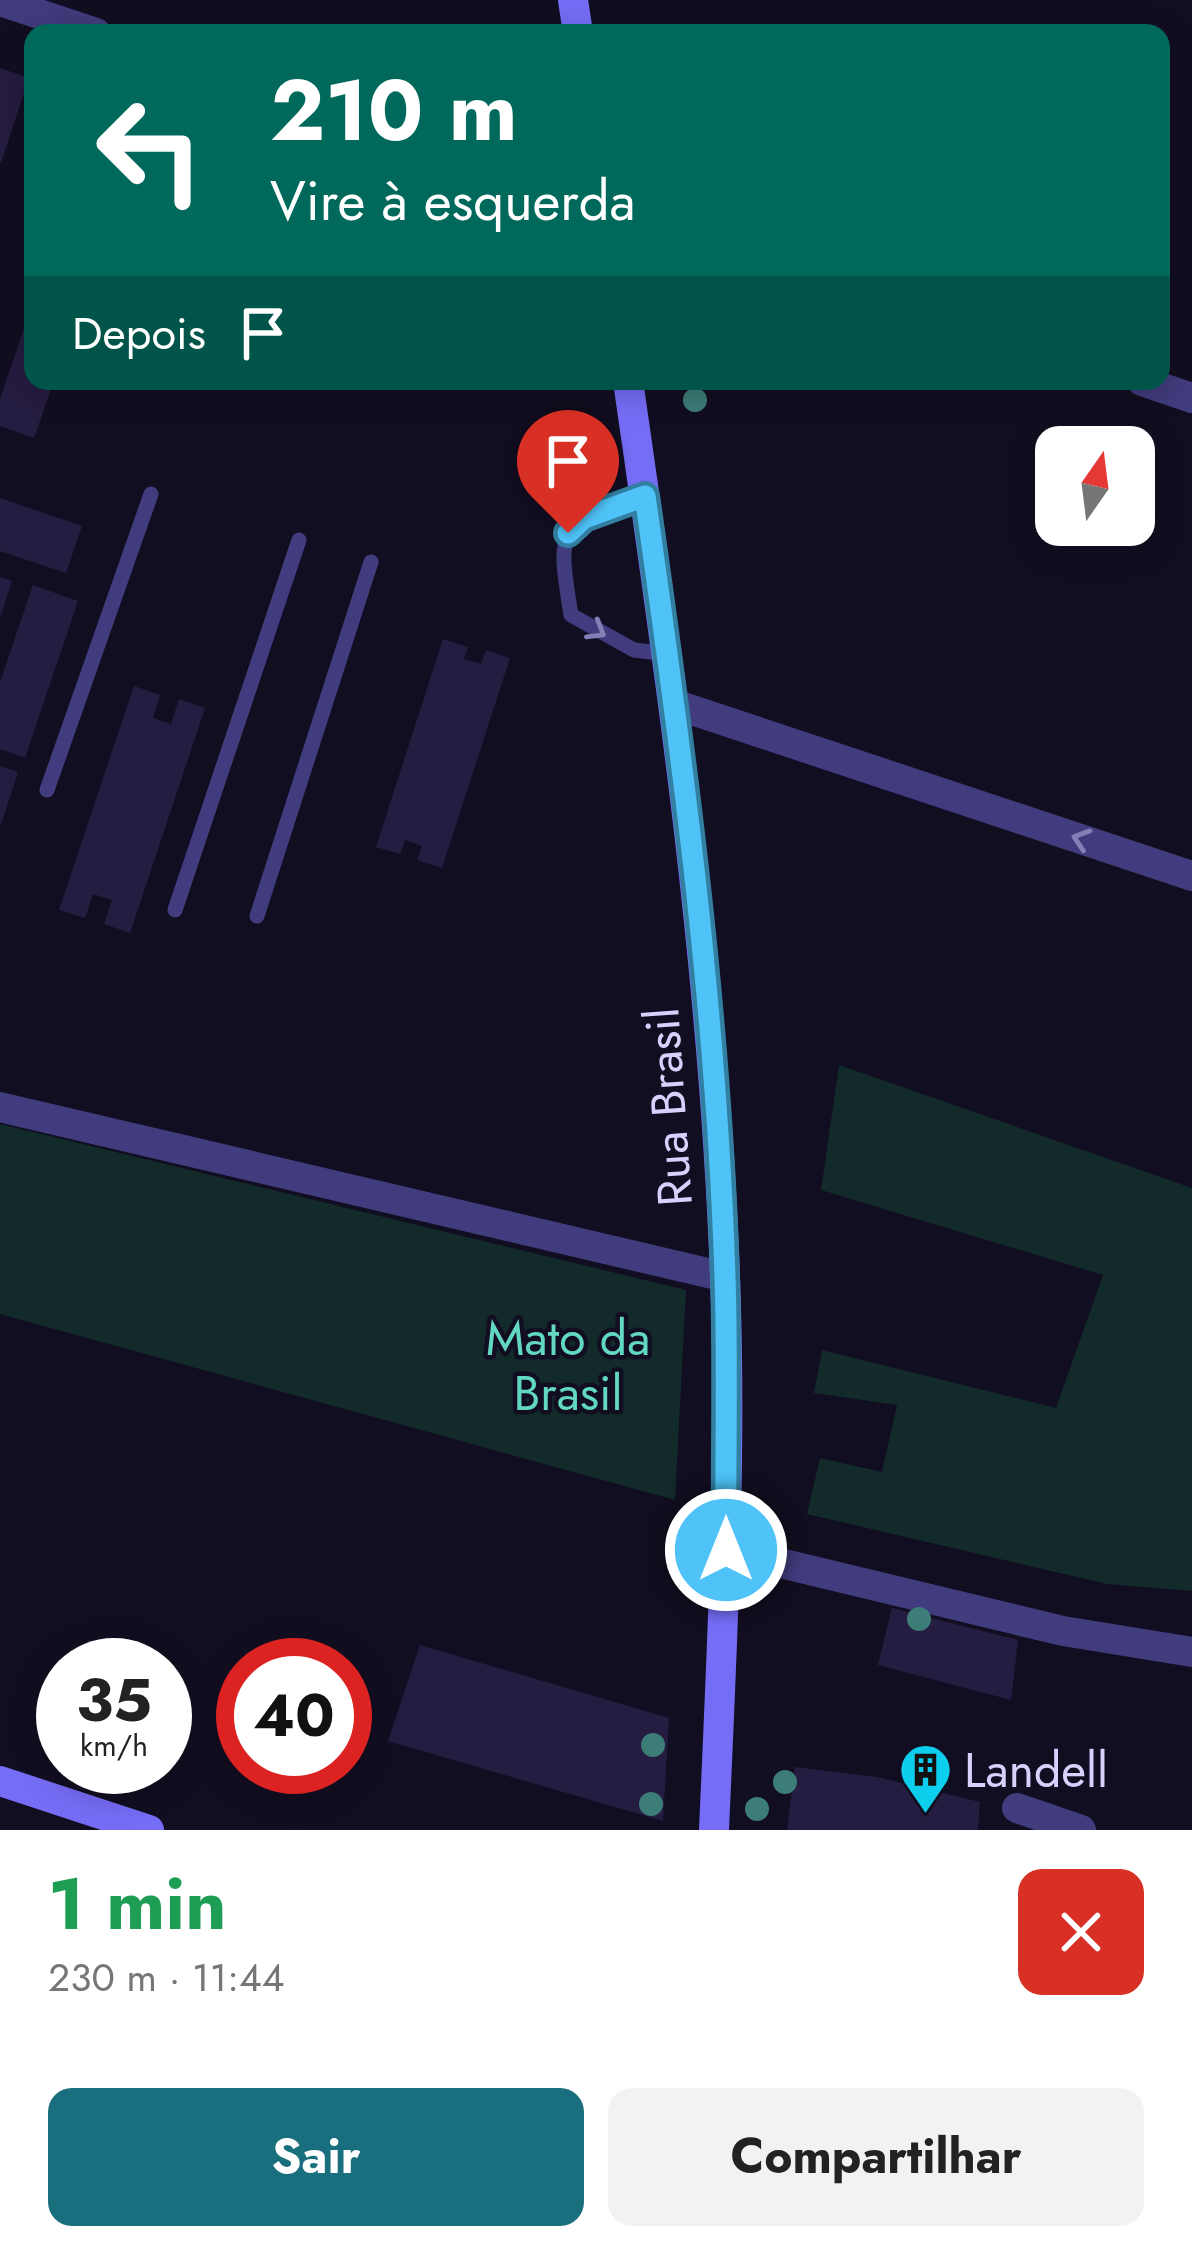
<!DOCTYPE html>
<html lang="pt">
<meta charset="utf-8">
<style>
:root{--surface:#fff;--page:#f2f2f2;--text:#222;--muted:#767676;--accent:#196f7d}
body{margin:0;font-family:Jost,sans-serif;background:var(--page);color:var(--text);height:100vh;display:flex;flex-direction:column;font-size:45px;white-space:nowrap}
*{box-sizing:border-box;margin:0}
p{font-size:39px;color:var(--muted)}
.icon{flex:none;width:66px;height:66px;fill:none;stroke:currentColor;stroke-width:2;stroke-linecap:round;stroke-linejoin:round}
.map{position:relative;height:1830px;overflow:hidden}
.drawer{display:flex;flex-direction:column;background:var(--surface);flex:1}
.drawer>*{flex:none}
.guide{position:absolute;left:24px;top:24px;width:1146px;height:366px;border-radius:24px;box-shadow:0 6px 30px #0003;background:#00695c;color:#fff;overflow:hidden}
.needle{width:78px;rotate:14deg}
.fabs{position:absolute;left:1035px;top:426px;display:grid;gap:24px}
.fabs a{display:grid;place-items:center;width:120px;height:120px;border-radius:24px;background:var(--surface);box-shadow:0 6px 30px #0003;font-size:60px}
.speed{position:absolute;left:36px;top:1638px;display:flex;gap:24px;font-size:60px;font-weight:700;text-align:center}
.speed>*{display:grid;place-content:center;width:156px;height:156px;border-radius:50%;background:var(--surface);box-shadow:0 6px 30px #0003;line-height:1}
.speed small{font-size:30px;font-weight:400}
.speed .limit{border:18px solid #d22;background:#fff;color:#111}
.pin{position:absolute;display:grid;place-items:center;width:102px;height:102px;color:#fff;margin:-123px -51px;border-radius:50% 50% 50% 0;rotate:-45deg;box-shadow:0 0 12px #0007}
.pin .icon{rotate:45deg}
.me{position:absolute;width:132px;margin:-66px;rotate:0deg;stroke-linejoin:round;filter:drop-shadow(0 0 9px #0008)}
.turn{display:flex;align-items:center;gap:42px;height:252px;padding:0 48px;font-size:54px}
.turn .icon{width:156px;height:156px;stroke-width:2.5}
.turn b{display:block;font-size:84px;line-height:102px}
.then{display:flex;align-items:center;height:114px;padding:0 48px;background:#0003;gap:24px;font-size:45px}
.round{display:grid;place-items:center;flex:none;width:126px;height:126px;border-radius:24px;background:var(--page)}
.head{display:flex;align-items:center;justify-content:space-between;height:204px;padding:0 48px}
h1{font-size:72px;font-weight:700;line-height:90px;color:#1e9e55}
.button{display:flex;gap:24px;margin-top:auto;padding:24px 48px}
.button a{flex:1;height:138px;border-radius:24px;background:var(--accent);color:#fff;font-size:48px;font-weight:700;line-height:138px;text-align:center}
.button a+a{background:var(--page);color:var(--text)}
.map>svg:first-child{display:block}
.green{fill:#122a2a}
.building{fill:#251c41}
.lines{fill:none;stroke-linecap:round;stroke-linejoin:round}
.lane{stroke:#413c7d;stroke-width:15}
.street{stroke:#413c7d;stroke-width:30}
.secondary{stroke:#766df7;stroke-width:30}
.tree{fill:#3d7d78}
.oneway{stroke:#847fb7}
.route-casing{stroke:#337fa1;stroke-width:30}
.route{stroke:#4fc3f7;stroke-width:21}
.labels{text-anchor:middle;stroke-width:9;stroke-linejoin:round;paint-order:stroke}
.street-label{font-size:48px;fill:#d7d1fd;stroke:#120e21}
.park-label{font-size:48px;fill:#61d8bf;stroke:#120e21}
.poi-label{font-size:48px;fill:#d7d1fd;stroke:#120e21;text-anchor:start}
</style>
<div class="map">
<svg width="1192" height="1830" viewBox="0 0 1192 1830">
<rect width="100%" height="100%" fill="#120e21"/>
<g class="green">
<path d="M839 1065 1192 1188V1591L1107 1584 807 1514 820 1458 882 1472 897 1405 814 1393 822 1350 1056 1408 1103 1275 821 1190Z"/>
<path d="M0 1124 686 1290 675 1500 0 1314Z"/>
</g>
<g class="building">
<path d="M0 68 29 78 1 163H0Z"/>
<path d="M32 305 33 381H54L34 438 0 426V399Z"/>
<path d="M0 498 82 526 66 573 0 551Z"/>
<path d="M0 577 12 581 1 615H0Z"/>
<path d="M33 585 78 601 25 758 0 749V682Z"/>
<path d="M443 639 468 647 464 659 481 664 486 650 510 658 442 868 417 860 422 846 405 840 400 854 376 847Z"/>
<path d="M134 686 160 695 153 718 171 724 179 699 205 708 130 933 104 924 112 900 93 894 85 918 59 910Z"/>
<path d="M0 766 18 772 1 825H0Z"/>
<path d="M892 1608 1018 1640 1011 1700 878 1665Z"/>
<path d="M420 1645 669 1718 663 1821 388 1741Z"/>
<path d="M795 1767 877 1777 980 1802 978 1830H787Z"/>
</g>
<g class="lines">
<g class="lane">
<path d="M645 497C558 528 556 523 571 615L634 650 667 654"/>
<path d="M47 790 151 494"/>
<path d="M175 910 299 540"/>
<path d="M257 916 371 562"/>
</g>
<g class="street">
<path d="M0 1 96 33"/>
<path d="M1142 381 1192 398"/>
<path d="M674 704 1192 876"/>
<path d="M0 1107 725 1277"/>
<path d="M726 1550 1063 1631 1192 1652"/>
<path d="M1017 1808 1081 1830"/>
</g>
<g class="secondary">
<path d="M573 0 578 33"/>
<path d="M628 381C671 678 714 976 725 1276 732 1460 722 1646 714 1830"/>
<path d="M0 1781 149 1830"/>
</g>
</g>
<g class="tree">
<circle cx="695" cy="400" r="12"/>
<circle cx="919" cy="1619" r="12"/>
<circle cx="653" cy="1745" r="12"/>
<circle cx="785" cy="1782" r="12"/>
<circle cx="651" cy="1804" r="12"/>
<circle cx="757" cy="1809" r="12"/>
</g>
<defs><path id="oneway-chevron" d="M-2-3.5L2.5 0L-2 3.5" fill="none" stroke-width="1.6" stroke-linecap="round" stroke-linejoin="round" transform="scale(3)"/></defs>
<g class="oneway">
<use href="#oneway-chevron" transform="translate(597 631) rotate(31)"/>
<use href="#oneway-chevron" transform="translate(1081 839) rotate(-162)"/>
</g>
<g class="lines">
<defs>
<path id="route" d="M568 533 584 518 645 496C682 754 717 1016 725 1277 728 1368 725 1459 726 1550"/>
</defs>
<use href="#route" class="route-casing"/>
<use href="#route" class="route"/>
</g>
<defs>
<symbol id="building-pin" viewBox="-11 -11 22 30"><path d="M0 17L-7.5 6A9.5 9.5 0 1 1 7.5 6Z" fill="#0dceed" stroke="#120e21"/><path d="M-4-6H4V6H1V3H-1V6H-4ZM-2.5-4.3h1.7v1.8h-1.7ZM.8-4.3h1.7v1.8H.8ZM-2.5-1h1.7V.8h-1.7ZM.8-1h1.7V.8H.8Z" fill="#111"/></symbol>
</defs>
<g fill-rule="evenodd">
<use href="#building-pin" x="896" y="1740" width="59" height="81"/>
</g>
<g class="labels">
<g class="street-label">
<text transform="translate(668 1107) rotate(-94)" y="17">Rua Brasil</text>
</g>
<g class="park-label">
<text x="568" y="1355">Mato da<tspan x="568" dy="55">Brasil</tspan></text>
</g>
<g class="poi-label">
<text x="964" y="1787">Landell</text>
</g>
</g>
</svg>
<div class="fabs">
<a><svg class="needle" viewBox="-14 -14 28 28"><path d="M0-13l5 13h-10z" fill="#e53935"/><path d="M0 13l5-13h-10z" fill="#767676"/></svg></a>
</div>
<div class="speed"><div>35<small>km/h</small></div><div class="limit">40</div></div>
<div class="pin" style="left:568px;top:533px;background:#d93025"><svg class="icon" aria-label="arrive" viewBox="0 0 24 24"><path d="M6 21V4h12l-3 4 3 4H6"/></svg></div>
<svg class="me" style="left:726px;top:1550px" viewBox="-20 -20 40 40"><circle r="17" fill="#4fc3f7" stroke="#fff" stroke-width="3"/><path d="M0-11L8 9 0 5-8 9z" fill="#fff"/></svg>
<div class="guide">
<div class="turn"><svg class="icon" aria-label="left" viewBox="0 0 24 24"><path d="M17 20v-9H6M10 6l-5 5 5 5"/></svg><div><b>210 m</b>Vire à esquerda</div></div>
<div class="then">Depois<svg class="icon" aria-label="arrive" viewBox="0 0 24 24"><path d="M6 21V4h12l-3 4 3 4H6"/></svg></div>
</div>
</div>
<section class="drawer">
<div class="head"><div><h1>1 min</h1><p>230 m · 11:44</p></div><a class="round" style="background:#d93025;color:#fff"><svg class="icon" aria-label="close" viewBox="0 0 24 24"><path d="M6 6l12 12M18 6L6 18"/></svg></a></div>
<div class="button"><a>Sair</a><a>Compartilhar</a></div>
</section>
